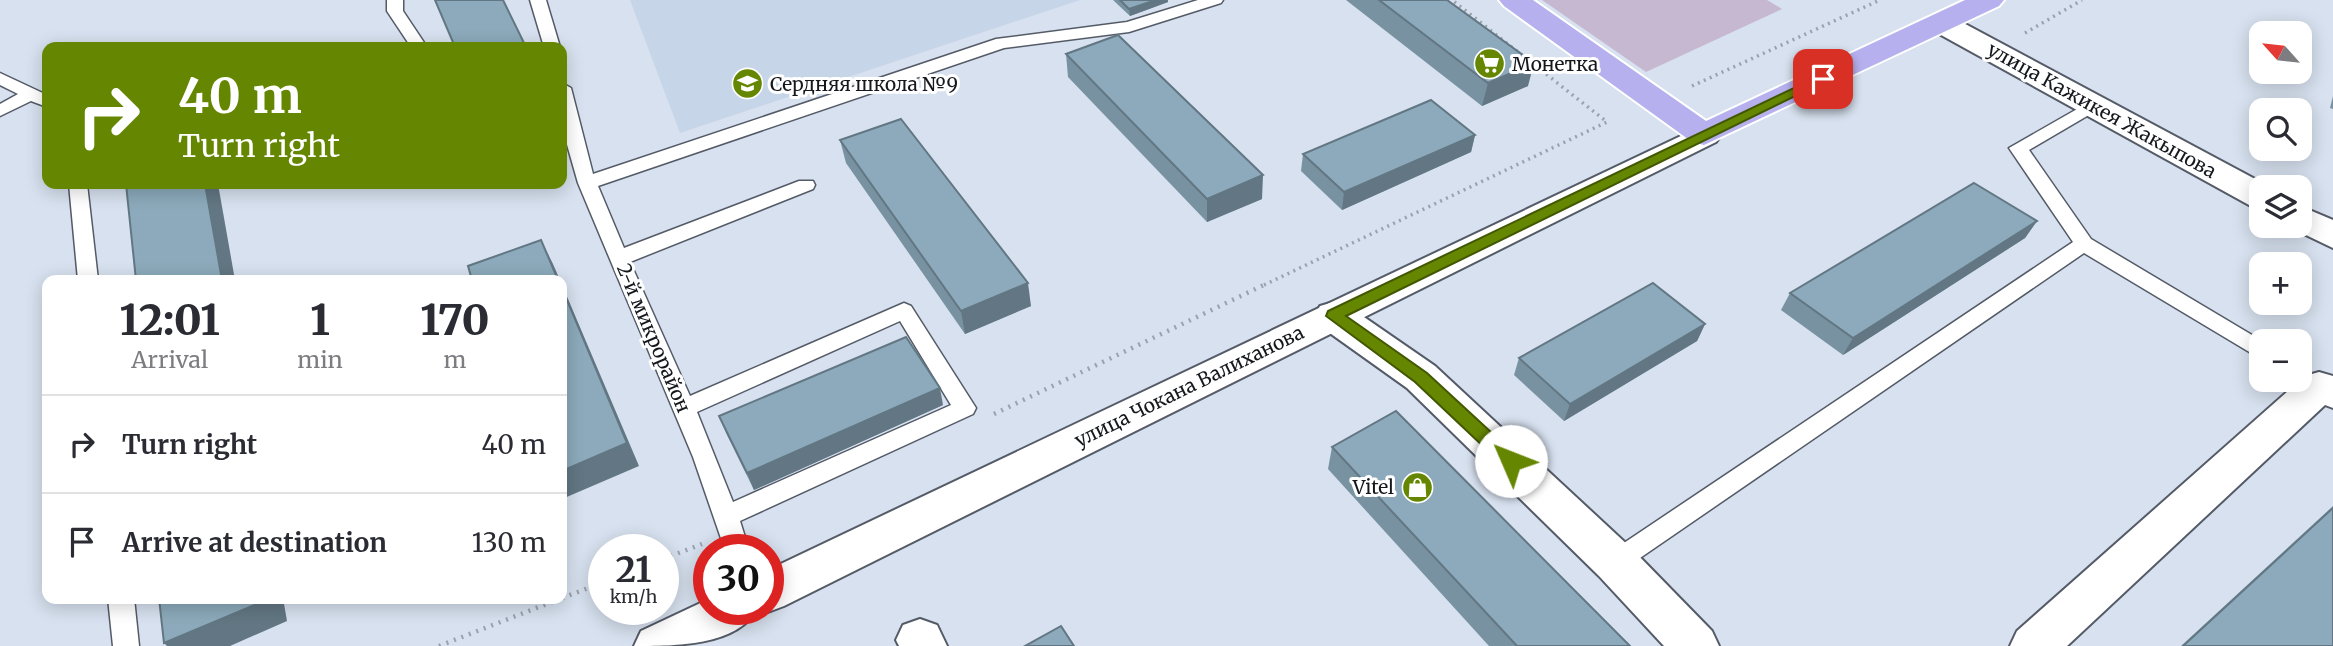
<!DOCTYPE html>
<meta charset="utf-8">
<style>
:root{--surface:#fff;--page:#f2f2f3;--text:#2b2b33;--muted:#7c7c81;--line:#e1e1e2}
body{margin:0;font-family:Merriweather,serif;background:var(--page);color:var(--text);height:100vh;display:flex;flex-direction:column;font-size:26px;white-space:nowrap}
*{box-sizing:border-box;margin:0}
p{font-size:23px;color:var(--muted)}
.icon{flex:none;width:38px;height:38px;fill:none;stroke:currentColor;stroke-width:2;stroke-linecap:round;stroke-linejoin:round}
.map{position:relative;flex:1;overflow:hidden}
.side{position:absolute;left:42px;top:275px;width:525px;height:329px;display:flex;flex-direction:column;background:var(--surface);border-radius:14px;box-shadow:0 4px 18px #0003}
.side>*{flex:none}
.hud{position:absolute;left:42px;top:42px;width:525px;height:147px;border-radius:14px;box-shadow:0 4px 18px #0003;background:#658601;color:#fff;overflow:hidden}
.needle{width:46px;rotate:297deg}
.fabs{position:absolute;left:2249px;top:21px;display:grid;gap:14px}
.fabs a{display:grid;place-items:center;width:63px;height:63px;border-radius:14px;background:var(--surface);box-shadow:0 4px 18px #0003;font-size:35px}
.speed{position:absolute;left:588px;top:534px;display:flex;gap:14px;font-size:35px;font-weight:700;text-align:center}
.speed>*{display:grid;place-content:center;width:91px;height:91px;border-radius:50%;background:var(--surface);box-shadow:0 4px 18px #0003;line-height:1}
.speed small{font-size:18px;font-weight:400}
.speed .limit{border:10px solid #d22;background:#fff;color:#111}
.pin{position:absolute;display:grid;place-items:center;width:60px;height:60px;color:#fff;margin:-30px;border-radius:14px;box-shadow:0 4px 10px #0006}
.me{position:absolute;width:77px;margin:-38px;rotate:314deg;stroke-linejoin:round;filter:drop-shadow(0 0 5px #0008)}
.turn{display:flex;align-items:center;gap:24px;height:147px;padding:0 21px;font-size:32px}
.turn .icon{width:91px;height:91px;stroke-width:2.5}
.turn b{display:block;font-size:49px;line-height:60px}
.eta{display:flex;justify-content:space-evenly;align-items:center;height:119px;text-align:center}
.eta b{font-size:42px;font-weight:800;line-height:49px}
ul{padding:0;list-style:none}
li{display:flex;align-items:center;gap:21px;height:98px;padding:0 21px;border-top:2px solid var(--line)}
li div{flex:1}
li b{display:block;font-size:26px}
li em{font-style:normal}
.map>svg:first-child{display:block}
.built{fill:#c7d5e9}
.green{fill:#c6b8d0}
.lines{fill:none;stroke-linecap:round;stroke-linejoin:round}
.lane-casing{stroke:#545b67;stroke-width:3}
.street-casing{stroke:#545b67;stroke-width:4}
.secondary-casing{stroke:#545b67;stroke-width:4}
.primary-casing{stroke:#fff;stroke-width:4}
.path-far1{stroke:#9aa2ad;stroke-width:3.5;stroke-dasharray:2 4.5;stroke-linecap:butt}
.path{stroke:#9aa2ad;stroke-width:4.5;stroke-dasharray:2 6;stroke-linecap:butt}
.lane{fill:#fff;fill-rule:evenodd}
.street{fill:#fff;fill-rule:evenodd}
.secondary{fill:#fff;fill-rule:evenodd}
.primary{fill:#b6b1ee;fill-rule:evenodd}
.wall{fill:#7892a1}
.shaded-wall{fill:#627783}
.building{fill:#8caabb;stroke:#627783;stroke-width:2}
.route{fill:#658601;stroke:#425701;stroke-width:2}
.labels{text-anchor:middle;stroke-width:6;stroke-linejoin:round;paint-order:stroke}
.poi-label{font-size:19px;fill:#14171c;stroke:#fff;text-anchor:start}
.street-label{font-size:19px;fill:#14171c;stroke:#fff}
</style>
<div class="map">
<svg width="2333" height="646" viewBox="0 0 2333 646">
<rect width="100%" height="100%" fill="#d7e1ef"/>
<path class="built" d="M630 0H1080L680 133Z"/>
<path class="green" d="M1542 0H1767L1782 9 1646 72Z"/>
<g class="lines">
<defs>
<g id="lane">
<path d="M387 0H403V11L427 47H411L387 11Z"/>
<path d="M530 0H546L560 47H544Z"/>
<path d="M1198 0H1223L1221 3 1129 32 1004 48 598 186 624 248 799 181H813L815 185 813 189 630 262 690 396 904 303 911 306 976 408 973 414 740 521 749 550H725L693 457 578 183 562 127V83L571 88 593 174 996 39 1127 22ZM900 321 951 405 733 502 697 412Z"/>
<path d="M0 73 47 95V107L31 101 0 116V104L18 94 0 85Z"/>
<path d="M2093 100 2102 105 2099 109 2029 150 2091 239 2262 341 2261 359 2084 253 1624 569 1615 573 1606 569 1603 562 1606 555 2073 242 2009 148Z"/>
<path d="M69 184H87L98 280H78Z"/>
<path d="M108 598H134L139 646H113Z"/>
</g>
<g id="street">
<path d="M1334 302 1348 306 1435 366 1631 548 1712 631 1719 646H1664L1599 576 1407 388 1320 326 1315 316 1320 306Z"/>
<path d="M2319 372 2333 376V408L2325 405 2067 646H2010L2017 631 2305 376Z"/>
<path d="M920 619 937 625 947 646H899L896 640 903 625Z"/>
</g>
<g id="secondary">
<path d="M1943 15 1954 18 2270 187H2261V209L2249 205 1932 30 1928 24 1932 18Z"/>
<path d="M1704 125 1716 128 1721 135 1716 142 784 606 768 612 759 609H768V570Z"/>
<path d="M2300 206 2333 220V248L2287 226H2300Z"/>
<path d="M709 599V609H757C737 646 675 646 634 646L641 631Z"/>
</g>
<path id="primary" d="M1499 0H1533L1706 121 1965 0H2004L1999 6 1704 145 1692 142 1504 6Z"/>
</defs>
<use href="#lane" class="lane-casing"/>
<use href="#street" class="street-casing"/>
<use href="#secondary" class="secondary-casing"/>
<use href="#primary" class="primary-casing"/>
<g class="path-far1">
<path d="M2025 33 2082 0"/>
<path d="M1692 86 1880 0"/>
<path d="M1264 285 1607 122 1452 0"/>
</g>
<g class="path">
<path d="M994 414 1268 283"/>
<path d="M663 559 702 544"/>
<path d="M562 598 604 582"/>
<path d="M439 646 562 598"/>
</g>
<use href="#lane" class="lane"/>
<use href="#street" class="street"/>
<use href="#secondary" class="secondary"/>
<use href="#primary" class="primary"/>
</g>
<g class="wall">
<path d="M1113 0H1168V2L1130 16Z"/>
<path d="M1346 0H1447L1528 86 1482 106Z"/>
<path d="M1066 54 1262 199 1207 222 1068 77Z"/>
<path d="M2333 96V109L2330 108Z"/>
<path d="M1475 135 1471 152 1342 210 1301 171 1303 154Z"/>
<path d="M840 140 1031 306 965 334 846 163Z"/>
<path d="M2037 221 2025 238 1843 355 1781 310 1790 293Z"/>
<path d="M1705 324 1697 341 1564 421 1514 375 1519 358Z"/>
<path d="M943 405 754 490 726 433 719 416Z"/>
<path d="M1332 447 1630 646H1489L1328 469Z"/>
<path d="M2333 506V645L2332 646H2181Z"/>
</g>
<g class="shaded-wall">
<path d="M1156 0H1168V2L1130 16 1129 9Z"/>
<path d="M1534 63 1528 86 1482 106 1488 83Z"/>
<path d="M1475 135 1471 152 1342 210 1344 192Z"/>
<path d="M1263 175 1262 199 1207 222V199Z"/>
<path d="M205 184H218L235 280H222Z"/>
<path d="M2037 221 2025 238 1843 355 1853 338Z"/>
<path d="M541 240 553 264 560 280H558Z"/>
<path d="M1028 283 1031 306 965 334 961 311Z"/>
<path d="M562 285 639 466 562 499Z"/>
<path d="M1705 324 1697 341 1564 421 1570 404Z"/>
<path d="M940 388 943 405 754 490 747 473Z"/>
<path d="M266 598H283L287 621 230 646H167L164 643Z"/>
</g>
<g class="building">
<path d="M435 0H503L526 47H455Z"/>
<path d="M1120 0H1156L1129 9Z"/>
<path d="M1379 0H1447L1534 63 1488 83Z"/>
<path d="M1118 35 1263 175 1207 199 1066 54Z"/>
<path d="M1431 100 1475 135 1344 192 1303 154Z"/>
<path d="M901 119 1028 283 961 311 840 140Z"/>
<path d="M1974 183 2037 221 1853 338 1790 293Z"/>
<path d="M126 184H205L222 280H136Z"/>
<path d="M541 240 558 280H472L468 266Z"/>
<path d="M1653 283 1705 324 1570 404 1519 358Z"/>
<path d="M562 288 627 443 562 471Z"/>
<path d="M906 337 940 388 747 473 719 416Z"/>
<path d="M1396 411 1630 646H1517L1332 447Z"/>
<path d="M2333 508V645L2332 646H2183Z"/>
<path d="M159 598H266V600L164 643Z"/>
<path d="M1061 626 1074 646H1025Z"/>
</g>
<path class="route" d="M1819 76 1830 79 1346 316 1427 373 1517 456 1519 461 1517 466H1504L1415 382 1326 316 1328 311Z"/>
<defs>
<symbol id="supermarket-disc" viewBox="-11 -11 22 22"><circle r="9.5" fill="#658601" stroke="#fff"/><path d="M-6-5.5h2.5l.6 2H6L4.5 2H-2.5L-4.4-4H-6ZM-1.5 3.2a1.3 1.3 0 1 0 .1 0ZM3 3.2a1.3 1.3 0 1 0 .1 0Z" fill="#fff"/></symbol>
<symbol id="school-disc" viewBox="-11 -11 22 22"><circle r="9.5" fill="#658601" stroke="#fff"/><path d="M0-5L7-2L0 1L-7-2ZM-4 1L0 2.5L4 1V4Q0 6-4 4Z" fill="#fff"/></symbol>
<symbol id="shop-disc" viewBox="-11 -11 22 22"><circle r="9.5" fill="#658601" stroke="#fff"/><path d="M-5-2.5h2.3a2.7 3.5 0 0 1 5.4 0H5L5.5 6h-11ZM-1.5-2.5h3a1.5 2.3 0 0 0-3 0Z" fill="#fff"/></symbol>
</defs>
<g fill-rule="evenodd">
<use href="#supermarket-disc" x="1472" y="46" width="35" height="35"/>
<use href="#school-disc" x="730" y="66" width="35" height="35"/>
<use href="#shop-disc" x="1400" y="470" width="35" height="35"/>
</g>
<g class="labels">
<g class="poi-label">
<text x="1512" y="71">Монетка</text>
<text x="770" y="91">Сердняя школа №9</text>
<text x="1394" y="494" text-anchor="end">Vitel</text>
</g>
<g class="street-label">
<text transform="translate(2102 110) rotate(29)" y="7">улица Кажикея Жакыпова</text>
<text transform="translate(654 338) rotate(67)" y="7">2-й микрорайон</text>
<text transform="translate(1189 386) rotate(-26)" y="7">улица Чокана Валиханова</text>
</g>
</g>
</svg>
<div class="fabs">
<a><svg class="needle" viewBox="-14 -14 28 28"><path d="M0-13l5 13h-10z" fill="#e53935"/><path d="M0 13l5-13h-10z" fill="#7c7c81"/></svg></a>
<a><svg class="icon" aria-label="search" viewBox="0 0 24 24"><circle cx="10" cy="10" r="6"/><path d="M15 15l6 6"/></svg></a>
<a><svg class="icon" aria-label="layers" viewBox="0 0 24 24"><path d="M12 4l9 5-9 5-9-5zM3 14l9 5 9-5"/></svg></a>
<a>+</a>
<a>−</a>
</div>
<div class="speed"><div>21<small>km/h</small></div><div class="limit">30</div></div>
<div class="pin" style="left:1823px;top:79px;background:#d93025"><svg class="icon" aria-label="arrive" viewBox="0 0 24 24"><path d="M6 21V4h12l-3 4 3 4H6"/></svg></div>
<svg class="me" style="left:1511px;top:461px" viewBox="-20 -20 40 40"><circle r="19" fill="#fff"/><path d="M0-13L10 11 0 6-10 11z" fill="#658601"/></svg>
<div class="hud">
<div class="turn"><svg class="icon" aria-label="right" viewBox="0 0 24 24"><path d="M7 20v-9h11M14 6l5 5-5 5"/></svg><div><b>40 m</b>Turn right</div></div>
</div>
<section class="side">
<div class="eta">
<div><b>12:01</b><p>Arrival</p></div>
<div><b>1</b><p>min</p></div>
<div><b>170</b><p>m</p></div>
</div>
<ul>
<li><svg class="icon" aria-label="right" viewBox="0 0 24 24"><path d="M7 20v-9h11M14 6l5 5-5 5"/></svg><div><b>Turn right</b></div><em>40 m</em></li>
<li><svg class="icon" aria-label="arrive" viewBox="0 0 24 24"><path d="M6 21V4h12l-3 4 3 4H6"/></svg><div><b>Arrive at destination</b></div><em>130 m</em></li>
</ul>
</section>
</div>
